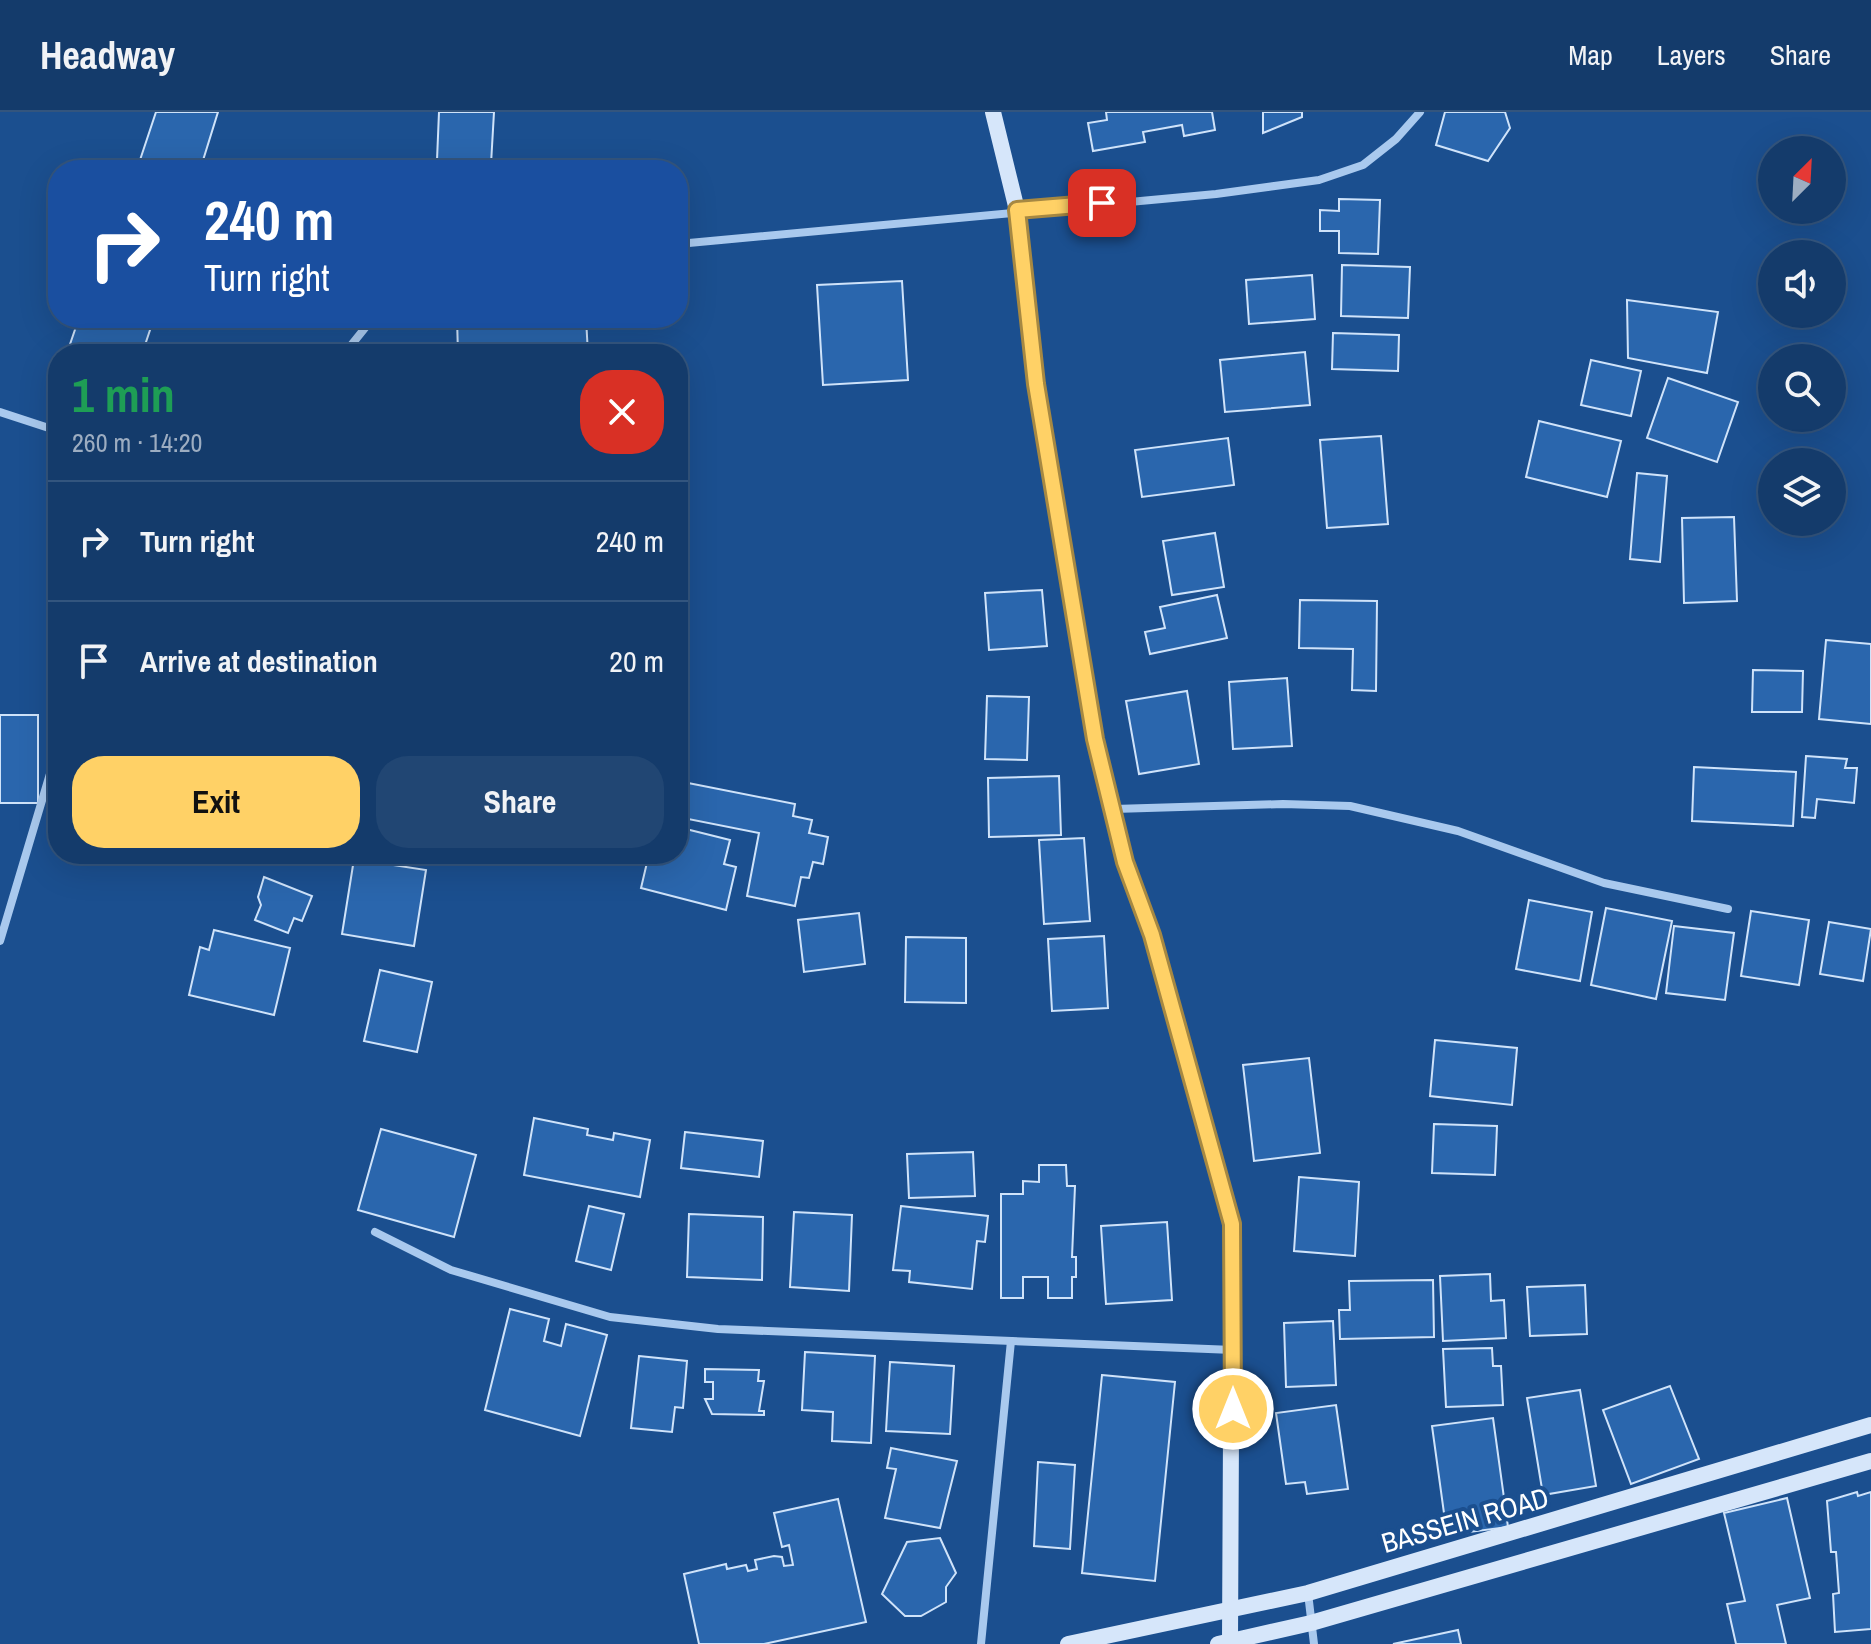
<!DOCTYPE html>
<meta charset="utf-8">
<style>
:root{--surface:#143b6b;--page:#214673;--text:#f1f3f6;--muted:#9dadc1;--line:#33557e;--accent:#ffd166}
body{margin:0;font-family:"Archivo Narrow",sans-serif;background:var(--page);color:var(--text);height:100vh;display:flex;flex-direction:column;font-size:30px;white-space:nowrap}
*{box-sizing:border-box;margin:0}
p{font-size:26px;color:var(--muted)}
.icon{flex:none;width:44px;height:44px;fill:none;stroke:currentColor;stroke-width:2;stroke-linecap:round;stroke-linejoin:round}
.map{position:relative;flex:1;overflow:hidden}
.details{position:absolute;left:48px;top:232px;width:640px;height:520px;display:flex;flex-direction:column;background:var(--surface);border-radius:32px;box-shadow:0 8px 32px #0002,0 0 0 2px var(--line)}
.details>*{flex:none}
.top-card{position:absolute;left:48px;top:48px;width:640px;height:168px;border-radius:32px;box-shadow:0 8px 32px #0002,0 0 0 2px var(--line);background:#1a4fa0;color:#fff;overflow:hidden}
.needle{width:52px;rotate:24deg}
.fabs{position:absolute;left:1758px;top:24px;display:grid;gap:16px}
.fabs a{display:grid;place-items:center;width:88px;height:88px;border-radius:50%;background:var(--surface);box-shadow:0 8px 32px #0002,0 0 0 2px var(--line);font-size:40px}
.pin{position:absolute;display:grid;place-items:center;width:68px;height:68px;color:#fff;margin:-34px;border-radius:16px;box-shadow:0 4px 12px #0006}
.me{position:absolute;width:88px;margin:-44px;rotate:0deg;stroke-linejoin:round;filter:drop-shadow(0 0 6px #0008)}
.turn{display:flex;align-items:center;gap:28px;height:168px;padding:0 24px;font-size:36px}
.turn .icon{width:104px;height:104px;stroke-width:2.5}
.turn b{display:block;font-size:56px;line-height:68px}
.round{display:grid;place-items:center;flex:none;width:84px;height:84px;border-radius:32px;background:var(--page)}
.overview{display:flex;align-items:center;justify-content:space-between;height:136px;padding:0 24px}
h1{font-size:48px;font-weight:700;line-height:60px;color:#1e9e55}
.action{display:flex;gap:16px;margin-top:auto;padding:16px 24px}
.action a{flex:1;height:92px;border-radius:32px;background:var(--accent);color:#111;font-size:32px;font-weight:700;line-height:92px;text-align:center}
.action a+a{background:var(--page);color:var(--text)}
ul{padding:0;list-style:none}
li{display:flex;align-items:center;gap:24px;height:120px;padding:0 24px;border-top:2px solid var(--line)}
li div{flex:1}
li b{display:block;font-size:30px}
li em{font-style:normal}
header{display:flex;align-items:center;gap:48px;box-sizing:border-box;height:112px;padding:0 40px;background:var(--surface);border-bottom:2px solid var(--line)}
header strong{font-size:38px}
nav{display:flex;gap:44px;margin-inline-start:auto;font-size:28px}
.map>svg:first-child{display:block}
.building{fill:#2a66ad;stroke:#cfe3fa;stroke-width:2}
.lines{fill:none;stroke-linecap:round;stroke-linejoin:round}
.street{stroke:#a9c9ee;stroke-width:8}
.secondary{stroke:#d6e6fa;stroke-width:16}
.route-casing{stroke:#a68842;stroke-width:20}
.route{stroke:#ffd166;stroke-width:14}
.labels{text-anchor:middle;stroke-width:8;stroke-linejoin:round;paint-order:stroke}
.street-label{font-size:28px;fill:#fff;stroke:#1b4f8f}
</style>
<header>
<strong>Headway</strong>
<nav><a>Map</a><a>Layers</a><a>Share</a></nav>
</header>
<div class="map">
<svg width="1871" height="1532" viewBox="0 0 1871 1532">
<rect width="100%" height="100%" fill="#1b4f8f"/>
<g class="building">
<path d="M156 0H218L200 58H170L140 48Z"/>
<path d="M439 0H494L491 52 437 48Z"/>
<path d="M1106 0H1212L1215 18 1184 24 1182 13 1143 20 1145 30 1093 39 1088 11 1107 8Z"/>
<path d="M1263 0H1302V5L1263 21Z"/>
<path d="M1445 0H1505L1510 16 1488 49 1436 33Z"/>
<path d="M1339 87 1380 88 1378 142 1339 141V119H1320V98L1339 99Z"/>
<path d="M1342 153 1410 155 1408 206 1341 204Z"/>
<path d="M1312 163 1315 207 1249 212 1246 168Z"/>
<path d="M902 169 908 268 823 273 817 173Z"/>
<path d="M1627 188 1718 200 1707 261 1628 246Z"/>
<path d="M79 206H154L142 242H71L67 241Z"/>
<path d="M457 206H586L588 242H458Z"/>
<path d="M1333 221 1399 223 1398 259 1332 257Z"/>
<path d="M1305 240 1310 293 1225 300 1220 248Z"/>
<path d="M1591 248 1641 259 1631 304 1581 293Z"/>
<path d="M1668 266 1738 290 1717 350 1647 326Z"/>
<path d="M1539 309 1621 329 1607 385 1526 365Z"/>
<path d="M1381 324 1388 412 1327 416 1320 328Z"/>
<path d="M1228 326 1234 373 1142 385 1135 338Z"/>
<path d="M1637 361 1667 364 1660 450 1630 447Z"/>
<path d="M1734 405 1737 489 1684 491 1682 406Z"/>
<path d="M1215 421 1224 475 1172 483 1163 429Z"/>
<path d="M1042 478 1047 534 989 538 985 481Z"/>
<path d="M1217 483 1227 526 1150 542 1145 520 1165 516 1160 495Z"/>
<path d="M1300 488 1377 489 1376 579 1352 578 1353 537 1299 536Z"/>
<path d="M1826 528 1871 532V612L1819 607Z"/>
<path d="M1753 558 1803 559 1802 600H1752Z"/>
<path d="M1287 566 1292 634 1233 637 1229 570Z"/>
<path d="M1187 579 1199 652 1139 662 1126 589Z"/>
<path d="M987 584 1029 585 1027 648 985 647Z"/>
<rect x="0" y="603" width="38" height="88"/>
<path d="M1806 644 1847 647 1845 656H1857L1854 691 1817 687 1815 706 1802 705Z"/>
<path d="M1694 655 1796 660 1793 714 1692 709Z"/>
<path d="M1059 664 1061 723 989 725 988 666Z"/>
<path d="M678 669 795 692 793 704 812 708 809 721 828 725 823 752 813 750 809 766 801 765 795 794 747 784 759 721 678 705Z"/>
<path d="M678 715 730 728 724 752 736 755 726 798 641 776 649 742H678Z"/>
<path d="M1084 726 1090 809 1044 812 1039 728Z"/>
<path d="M354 747 426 758 414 834 342 822Z"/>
<path d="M264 765 312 784 302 809 294 806 288 821 255 808 261 793 258 785Z"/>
<path d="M1529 788 1592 800 1580 869 1516 857Z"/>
<path d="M1606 796 1672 809 1656 887 1591 873Z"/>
<path d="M1751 799 1809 808 1799 873 1741 864Z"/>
<path d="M859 801 865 852 804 860 798 808Z"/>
<path d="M1829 810 1871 817 1863 869 1820 862Z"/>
<path d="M1674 814 1734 821 1725 888 1666 881Z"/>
<path d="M214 818 290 836 274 903 189 883 200 835 209 838Z"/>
<path d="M1104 824 1108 896 1052 899 1048 827Z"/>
<path d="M906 825 966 826V891L905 890Z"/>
<path d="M380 858 432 870 417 940 364 929Z"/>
<path d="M1435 928 1517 936 1512 993 1430 984Z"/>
<path d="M1309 946 1320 1041 1254 1049 1243 953Z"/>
<path d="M534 1006 588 1017 587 1023 613 1028 614 1021 650 1028 640 1085 524 1063Z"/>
<path d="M1434 1012 1497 1014 1495 1063 1432 1061Z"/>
<path d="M381 1017 476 1043 454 1125 358 1098Z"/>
<path d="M685 1020 763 1029 759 1065 681 1056Z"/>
<path d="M973 1040 975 1084 909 1086 907 1042Z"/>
<path d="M1039 1053H1066L1067 1074H1075L1072 1145H1076V1165H1072V1186H1048V1165H1023V1186H1001V1082H1023V1069L1039 1070Z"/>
<path d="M1299 1065 1359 1070 1355 1144 1294 1139Z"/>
<path d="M589 1094 624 1102 611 1158 576 1149Z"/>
<path d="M901 1094 988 1104 985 1130 977 1129 972 1177 909 1170 910 1159 893 1158Z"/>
<path d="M794 1100 852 1103 849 1179 790 1175Z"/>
<path d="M689 1102 763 1105 762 1168 687 1165Z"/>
<path d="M1167 1110 1172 1188 1106 1192 1101 1114Z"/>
<path d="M1490 1162 1491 1189 1504 1188 1506 1226 1443 1229 1440 1164Z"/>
<path d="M1433 1168 1434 1225 1340 1227 1339 1198H1350L1349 1169Z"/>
<path d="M1585 1173 1587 1222 1530 1224 1527 1175Z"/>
<path d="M510 1197 549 1207 544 1229 561 1234 566 1212 607 1223 580 1324 485 1298Z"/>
<path d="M1333 1209 1336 1273 1286 1275 1284 1211Z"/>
<path d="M1492 1236 1493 1254H1501L1503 1293 1446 1295 1443 1237Z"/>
<path d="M805 1240 875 1244 871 1331 832 1329 833 1300 802 1298Z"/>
<path d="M639 1244 687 1249 683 1296 675 1295 672 1320 631 1316Z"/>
<path d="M890 1250 954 1254 950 1322 886 1319Z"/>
<path d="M705 1257 759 1258 758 1269H764L759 1299H764V1303L712 1302 705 1287H713V1270H705Z"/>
<path d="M1102 1263 1175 1270 1155 1469 1082 1461Z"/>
<path d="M1670 1274 1699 1347 1631 1372 1603 1298Z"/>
<path d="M1580 1278 1596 1374 1543 1383 1527 1286Z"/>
<path d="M1336 1293 1348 1377 1307 1382 1305 1370 1286 1372 1276 1301Z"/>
<path d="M1493 1306 1508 1415 1447 1423 1432 1314Z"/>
<path d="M891 1336 957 1349 940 1416 885 1406 896 1357 887 1356Z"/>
<path d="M1038 1350 1075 1353 1070 1437 1034 1434Z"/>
<path d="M1857 1380 1858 1384 1871 1380V1517L1835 1520 1833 1482 1839 1481 1836 1440H1831L1827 1389Z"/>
<path d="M1787 1386 1810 1486 1777 1493 1786 1532H1736L1727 1492 1745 1489 1724 1401Z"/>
<path d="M838 1387 866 1510 764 1532H699L684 1462 726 1452 727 1457 746 1453 748 1459 757 1457 755 1448 774 1444 782 1445 784 1454 793 1453 789 1433 782 1435 774 1401Z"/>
<path d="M940 1426 956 1461 946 1475V1490L921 1504H905L882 1482 907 1430Z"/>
<path d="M1458 1518 1461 1532H1393Z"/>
</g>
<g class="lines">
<g class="street">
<path d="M678 132 1216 82 1319 68 1363 53 1396 27 1420 0"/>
<path d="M344 242 373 206"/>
<path d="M0 300 58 319"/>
<path d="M1114 697 1283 692 1350 694 1458 719 1604 771 1728 797"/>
<path d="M0 829 58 635"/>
<path d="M375 1120 451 1158 610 1205 718 1217 1233 1238"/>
<path d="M1308 1481 1314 1532"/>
<path d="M981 1532 1011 1229"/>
</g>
<g class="secondary">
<path d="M993 0 1017 98 1036 272 1095 627 1125 750 1152 823 1232 1112 1230 1529"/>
<path d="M1068 1532 1308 1481 1871 1313"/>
<path d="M1218 1532 1311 1511 1871 1349"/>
</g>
</g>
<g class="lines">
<defs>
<path id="route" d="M1102 91 1017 98 1036 272 1095 627 1125 750 1152 823 1232 1112 1233 1297"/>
</defs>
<use href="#route" class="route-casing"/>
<use href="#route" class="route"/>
</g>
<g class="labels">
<g class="street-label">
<text transform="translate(1465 1408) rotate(-16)" y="10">BASSEIN ROAD</text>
</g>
</g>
</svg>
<div class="fabs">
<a><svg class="needle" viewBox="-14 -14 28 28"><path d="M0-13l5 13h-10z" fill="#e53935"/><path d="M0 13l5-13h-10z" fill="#9dadc1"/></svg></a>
<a><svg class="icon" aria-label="sound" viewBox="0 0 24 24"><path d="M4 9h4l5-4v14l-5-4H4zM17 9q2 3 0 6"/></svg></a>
<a><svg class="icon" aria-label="search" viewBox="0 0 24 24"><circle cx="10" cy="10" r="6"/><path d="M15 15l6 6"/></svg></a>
<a><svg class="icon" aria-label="layers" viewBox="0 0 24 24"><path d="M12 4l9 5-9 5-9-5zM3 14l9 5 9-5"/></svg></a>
</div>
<div class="pin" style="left:1102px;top:91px;background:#d93025"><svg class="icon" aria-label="arrive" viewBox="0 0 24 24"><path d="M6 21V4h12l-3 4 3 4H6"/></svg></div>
<svg class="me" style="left:1233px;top:1297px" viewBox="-20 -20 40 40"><circle r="17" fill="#ffd166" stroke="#fff" stroke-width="3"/><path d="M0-11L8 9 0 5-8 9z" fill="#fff"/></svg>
<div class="top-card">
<div class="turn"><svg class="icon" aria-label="right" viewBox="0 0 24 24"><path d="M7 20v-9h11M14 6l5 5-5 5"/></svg><div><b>240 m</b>Turn right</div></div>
</div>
<section class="details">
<div class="overview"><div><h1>1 min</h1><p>260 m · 14:20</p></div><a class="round" style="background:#d93025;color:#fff"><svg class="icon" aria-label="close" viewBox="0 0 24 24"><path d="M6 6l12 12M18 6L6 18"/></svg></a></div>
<ul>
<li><svg class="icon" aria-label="right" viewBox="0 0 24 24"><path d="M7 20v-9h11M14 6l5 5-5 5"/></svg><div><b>Turn right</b></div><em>240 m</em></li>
<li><svg class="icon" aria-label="arrive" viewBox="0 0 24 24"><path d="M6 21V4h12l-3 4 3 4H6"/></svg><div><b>Arrive at destination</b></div><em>20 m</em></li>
</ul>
<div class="action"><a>Exit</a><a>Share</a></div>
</section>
</div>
